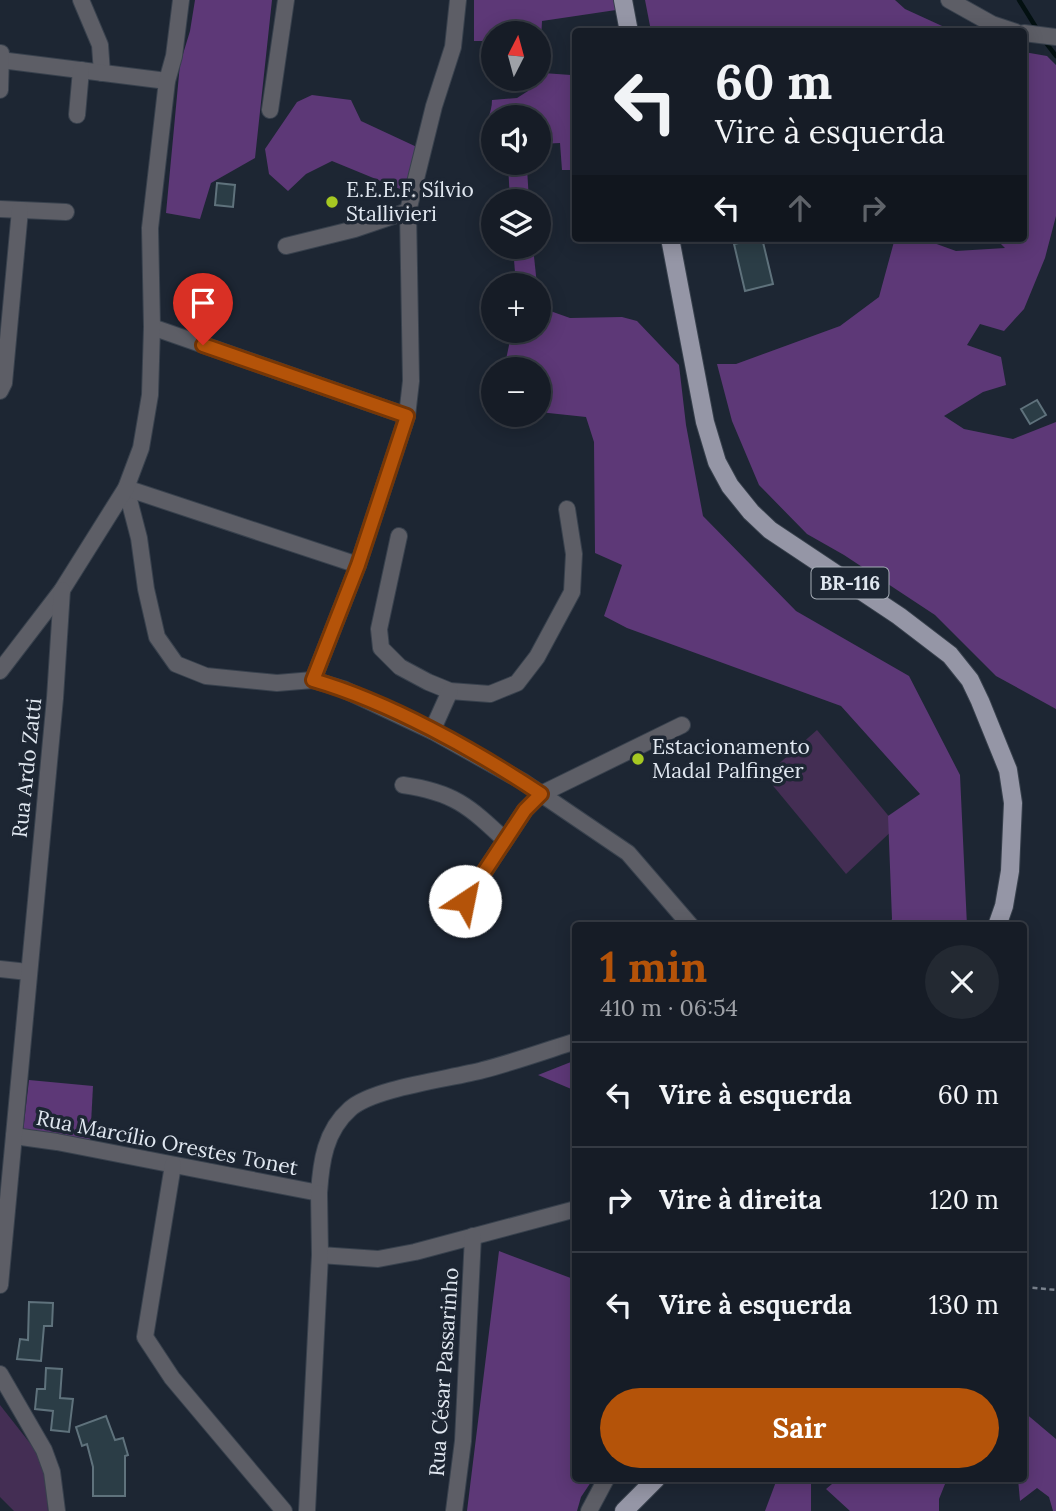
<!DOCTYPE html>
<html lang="pt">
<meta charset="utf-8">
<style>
:root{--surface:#161c26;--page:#232932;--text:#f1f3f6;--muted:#9ea1a7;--line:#353a43;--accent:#b45309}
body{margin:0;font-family:Lora,serif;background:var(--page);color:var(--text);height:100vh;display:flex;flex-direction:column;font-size:26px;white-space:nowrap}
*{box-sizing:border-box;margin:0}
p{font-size:23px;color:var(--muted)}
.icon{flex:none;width:38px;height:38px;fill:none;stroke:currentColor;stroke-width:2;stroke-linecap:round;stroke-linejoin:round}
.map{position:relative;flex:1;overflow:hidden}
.panel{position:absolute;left:572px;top:922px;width:455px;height:560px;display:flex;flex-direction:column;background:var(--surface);border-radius:7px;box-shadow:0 4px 18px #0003,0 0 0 2px var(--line)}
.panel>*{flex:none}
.top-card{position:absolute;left:572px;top:28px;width:455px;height:214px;border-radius:7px;box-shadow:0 4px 18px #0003,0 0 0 2px var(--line);background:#161c26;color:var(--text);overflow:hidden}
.needle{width:46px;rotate:6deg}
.fabs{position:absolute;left:481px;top:21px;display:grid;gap:14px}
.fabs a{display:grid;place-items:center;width:70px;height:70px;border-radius:50%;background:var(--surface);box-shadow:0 4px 18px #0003,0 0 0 2px var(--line);font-size:35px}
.pin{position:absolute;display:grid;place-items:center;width:60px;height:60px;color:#fff;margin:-72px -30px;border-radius:50% 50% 50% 0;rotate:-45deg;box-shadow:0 0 7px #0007}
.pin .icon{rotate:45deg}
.me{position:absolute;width:77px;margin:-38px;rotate:34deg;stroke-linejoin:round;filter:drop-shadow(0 0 5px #0008)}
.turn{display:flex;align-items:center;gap:24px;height:147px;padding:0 28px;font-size:32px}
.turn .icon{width:91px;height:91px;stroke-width:2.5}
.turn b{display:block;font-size:49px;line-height:60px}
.lanes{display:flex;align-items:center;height:66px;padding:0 28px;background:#0003;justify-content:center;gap:35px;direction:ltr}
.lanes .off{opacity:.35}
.round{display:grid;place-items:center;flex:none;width:74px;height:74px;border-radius:37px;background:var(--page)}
.overview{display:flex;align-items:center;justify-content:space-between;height:119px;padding:0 28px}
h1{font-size:42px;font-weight:700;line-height:52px;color:var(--accent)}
.primary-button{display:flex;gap:14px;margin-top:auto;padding:14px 28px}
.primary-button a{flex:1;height:80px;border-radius:42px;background:var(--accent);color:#fff;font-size:28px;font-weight:700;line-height:80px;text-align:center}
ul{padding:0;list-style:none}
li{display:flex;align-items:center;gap:21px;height:105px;padding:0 28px;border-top:2px solid var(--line)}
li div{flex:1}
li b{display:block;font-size:26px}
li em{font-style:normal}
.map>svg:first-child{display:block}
.green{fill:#442e54}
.forest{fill:#5d3877}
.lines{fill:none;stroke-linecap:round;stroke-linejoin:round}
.stream{stroke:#031011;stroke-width:4.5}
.building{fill:#2b3d46;stroke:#5f727c;stroke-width:2}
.minor-casing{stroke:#38414d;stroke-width:18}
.major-casing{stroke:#38414d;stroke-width:20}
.path{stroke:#7b838e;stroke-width:2.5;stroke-dasharray:5 3.5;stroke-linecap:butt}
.minor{stroke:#5d5e66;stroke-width:16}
.major{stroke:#9596a6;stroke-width:18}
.route-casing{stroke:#753606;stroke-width:18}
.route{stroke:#b45309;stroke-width:12}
.poi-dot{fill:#a6c822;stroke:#1d2633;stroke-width:2.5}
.labels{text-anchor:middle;stroke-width:7;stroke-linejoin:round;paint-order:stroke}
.shield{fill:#1d2633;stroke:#a6adb7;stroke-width:2}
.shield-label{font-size:19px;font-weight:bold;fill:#e0e7f0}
.poi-label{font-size:21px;fill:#e0e7f0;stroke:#1d2633;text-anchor:start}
.street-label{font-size:21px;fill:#e0e7f0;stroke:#1d2633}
</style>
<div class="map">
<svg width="1056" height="1511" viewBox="0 0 1056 1511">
<rect width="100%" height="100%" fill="#1d2633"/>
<g class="green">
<path d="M817 730 897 826 846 874 765 776Z"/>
<path d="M0 1405 44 1461 48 1511H14L0 1497Z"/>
</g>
<g class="forest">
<path d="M195 0H272L255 158 211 183 200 219 166 213 180 64 190 31Z"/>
<path d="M474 0H614L616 10 542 21 541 41 543 73 571 75 573 123 576 124V170H562L560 143 539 144V117H494L493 135 483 136C485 122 492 114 492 100L517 98 528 91V79H539V33H494L493 41H474Z"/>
<path d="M645 0H895L905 9 953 31H651Z"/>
<path d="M1024 52 1047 56 1056 65V216L1045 258 1024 309 1004 331 980 324 967 345 1001 357 1006 385 983 392 944 416 964 429 1013 439 1056 422V709L996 676 935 615 844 555 807 534 759 485 732 421 717 364H736L840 326 879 297 895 238H920L956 251 1005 248 995 238H1024Z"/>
<path d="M312 95 351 100 361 121 419 148 405 191 332 161 306 174 288 191 269 174 265 149 297 102Z"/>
<path d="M493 146 494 163H535V168H527L529 201H510L508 164H493Z"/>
<path d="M513 247H533L537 285H516Z"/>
<path d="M539 307 570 318 622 317 637 321 679 365 686 425 703 516 796 611 909 676 960 775 967 926H889L892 919 888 816 920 794 841 706 627 628 604 616 622 565 595 553 594 442 586 417 539 412V369H504L512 331H539Z"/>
<path d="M576 1060V1091L538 1075Z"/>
<path d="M29 1080 93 1086 90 1143 23 1132Z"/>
<path d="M499 1251 576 1280V1479H593L581 1497 577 1511H467Z"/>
<path d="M1024 1412 1056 1439V1511H1053L1049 1497 1037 1488 1020 1501 1018 1479H1024Z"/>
<path d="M777 1479H811V1511H765Z"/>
<path d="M838 1479H947L939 1499V1511H850L826 1489Z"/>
</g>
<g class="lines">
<g class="stream">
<path d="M1019 0 1037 29"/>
<path d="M1043 39 1056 56"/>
</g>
</g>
<g class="building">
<path d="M217 183 235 185 233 207 215 205Z"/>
<path d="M762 238 773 284 745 291 734 244Z"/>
<path d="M1037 400 1046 415 1030 424 1021 409Z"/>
<path d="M29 1302 53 1303 52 1326H44L41 1361 17 1359 20 1339 28 1340Z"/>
<path d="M46 1368 62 1369 60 1398 73 1399 69 1432 51 1430 53 1411 35 1409 37 1389H45Z"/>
<path d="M106 1416 115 1440 123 1438 128 1455 125 1456V1496H93V1467L87 1444 82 1446 76 1427Z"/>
</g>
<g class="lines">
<defs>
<g id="minor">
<path d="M81 0 100 45 102 73"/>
<path d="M949 0 992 24 1016 32"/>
<path d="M1024 33 1056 37"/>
<path d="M0 60 167 81"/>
<path d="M0 90 1 53"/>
<path d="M270 110 286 0"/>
<path d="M77 115 81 70"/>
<path d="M0 209 66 212"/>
<path d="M286 246 355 229 408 211"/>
<path d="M152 327 407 416"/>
<path d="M0 391 4 383 20 210"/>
<path d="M126 488 139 538 146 589 157 637 176 664 206 676 277 683 313 680 343 689 432 731 522 781 628 853 691 926"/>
<path d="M126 488 358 565"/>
<path d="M399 536 379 629 381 648 400 667 428 682 450 691 490 694 517 683 537 657 572 592 574 554 567 509"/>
<path d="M0 671 62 590 126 488 141 448 150 395 152 327 150 228 167 81 174 56 181 0"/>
<path d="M313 680 358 565 407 416 411 381 408 211 434 106 453 47 458 0"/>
<path d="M432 731 450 691"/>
<path d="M403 785C453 792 469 806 505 840"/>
<path d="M465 901 525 810 541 794 682 725"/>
<path d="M0 969 28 972"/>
<path d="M14 1136 57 1142 319 1193C321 1162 325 1131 350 1109 373 1088 450 1079 483 1070 514 1062 545 1051 576 1041"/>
<path d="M173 1165 145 1337 172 1378 284 1511"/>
<path d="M320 1255 378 1259 415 1252 576 1209"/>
<path d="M0 1285 55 698 62 590"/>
<path d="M0 1374 44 1450 52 1472 57 1511"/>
<path d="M307 1511 320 1255 319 1193"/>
<path d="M454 1511 463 1441 473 1236"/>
<path d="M589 1511 606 1479"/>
</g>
<g id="major">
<path d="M623 0 629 32"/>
<path d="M670 238 705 422 717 462 730 486 751 512 770 530 899 616 950 655 970 680 980 701 1008 770 1013 803 1010 871 1004 906 997 926"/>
<path d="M624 1511 656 1479"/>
</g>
</defs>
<use href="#minor" class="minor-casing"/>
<use href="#major" class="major-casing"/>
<path class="path" d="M1024 1287 1056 1290"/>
<use href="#minor" class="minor"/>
<use href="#major" class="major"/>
</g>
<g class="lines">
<defs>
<path id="route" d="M203 345 407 416 358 565 313 680C389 702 475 750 541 794L525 810 465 901"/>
</defs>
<use href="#route" class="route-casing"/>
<use href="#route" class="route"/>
</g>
<g class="poi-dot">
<circle cx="332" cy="202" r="7"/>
<circle cx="638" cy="759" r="7"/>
</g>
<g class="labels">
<rect class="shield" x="811.5" y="567.5" width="77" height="31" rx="5"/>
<g class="shield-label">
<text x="850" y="590">BR-116</text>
</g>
<g class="poi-label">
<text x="346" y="197">E.E.E.F. Sílvio<tspan x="346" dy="24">Stallivieri</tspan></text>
<text x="652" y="754">Estacionamento<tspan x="652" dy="24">Madal Palfinger</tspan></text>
</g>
<g class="street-label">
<text transform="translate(27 768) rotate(-84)" y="7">Rua Ardo Zatti</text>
<text transform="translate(167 1143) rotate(11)" y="7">Rua Marcílio Orestes Tonet</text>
<text transform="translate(444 1372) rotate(-86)" y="7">Rua César Passarinho</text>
</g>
</g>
</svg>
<div class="fabs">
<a><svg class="needle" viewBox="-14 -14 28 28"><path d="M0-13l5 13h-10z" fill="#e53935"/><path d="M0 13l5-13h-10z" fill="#9ea1a7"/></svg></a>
<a><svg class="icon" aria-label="sound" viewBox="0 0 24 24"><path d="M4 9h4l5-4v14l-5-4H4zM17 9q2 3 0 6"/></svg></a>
<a><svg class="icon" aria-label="layers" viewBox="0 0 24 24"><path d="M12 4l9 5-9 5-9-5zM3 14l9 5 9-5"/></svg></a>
<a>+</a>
<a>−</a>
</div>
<div class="pin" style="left:203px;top:345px;background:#d93025"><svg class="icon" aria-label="arrive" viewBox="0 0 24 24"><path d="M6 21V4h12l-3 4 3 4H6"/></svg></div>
<svg class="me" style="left:465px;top:901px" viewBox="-20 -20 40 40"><circle r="19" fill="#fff"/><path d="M0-13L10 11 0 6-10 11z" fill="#b45309"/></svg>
<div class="top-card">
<div class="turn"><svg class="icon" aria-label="left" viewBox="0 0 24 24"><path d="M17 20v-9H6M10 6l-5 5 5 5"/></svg><div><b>60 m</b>Vire à esquerda</div></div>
<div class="lanes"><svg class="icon" aria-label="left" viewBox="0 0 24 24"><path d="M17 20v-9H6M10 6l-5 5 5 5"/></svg><svg class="icon off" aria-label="ahead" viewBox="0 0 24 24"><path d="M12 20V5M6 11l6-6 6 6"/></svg><svg class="icon off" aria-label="right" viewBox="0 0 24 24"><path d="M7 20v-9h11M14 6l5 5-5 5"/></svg></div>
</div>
<section class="panel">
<div class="overview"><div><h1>1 min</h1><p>410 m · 06:54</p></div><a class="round"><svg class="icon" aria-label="close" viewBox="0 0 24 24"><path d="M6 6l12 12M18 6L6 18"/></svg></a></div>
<ul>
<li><svg class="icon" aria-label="left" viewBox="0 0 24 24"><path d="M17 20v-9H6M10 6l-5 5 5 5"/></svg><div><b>Vire à esquerda</b></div><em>60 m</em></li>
<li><svg class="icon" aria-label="right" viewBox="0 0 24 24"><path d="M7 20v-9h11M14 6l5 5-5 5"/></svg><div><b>Vire à direita</b></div><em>120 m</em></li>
<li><svg class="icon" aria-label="left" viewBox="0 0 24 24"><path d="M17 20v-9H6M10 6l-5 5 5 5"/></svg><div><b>Vire à esquerda</b></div><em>130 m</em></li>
</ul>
<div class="primary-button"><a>Sair</a></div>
</section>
</div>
